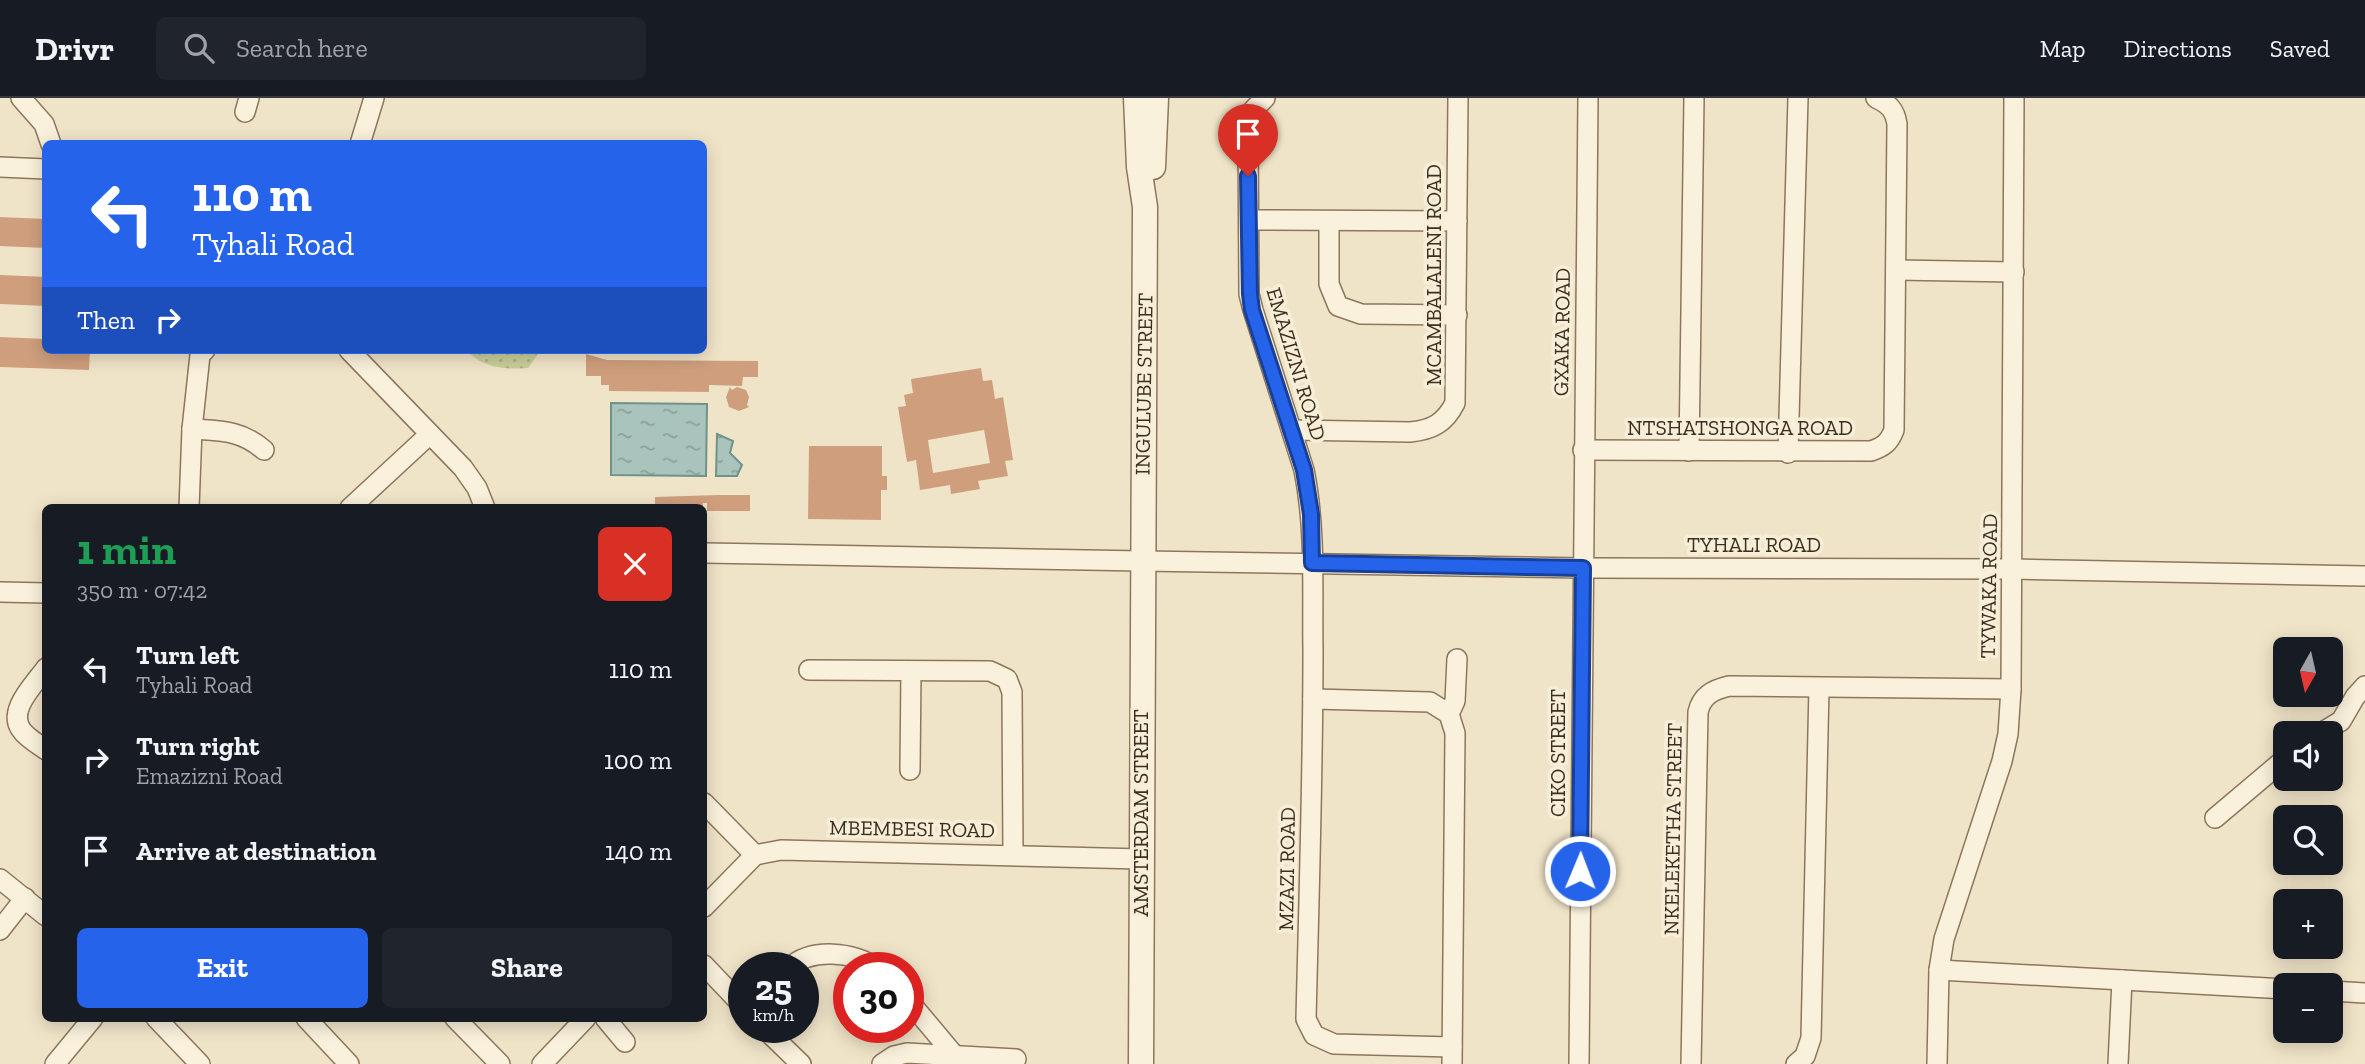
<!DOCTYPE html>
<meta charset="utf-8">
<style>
:root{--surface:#171b24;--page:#20242c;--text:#f1f3f6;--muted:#9ea1a6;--line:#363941;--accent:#2563eb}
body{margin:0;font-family:"Zilla Slab",serif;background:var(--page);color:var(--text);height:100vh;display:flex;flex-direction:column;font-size:26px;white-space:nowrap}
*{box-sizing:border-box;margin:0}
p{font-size:23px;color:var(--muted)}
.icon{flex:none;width:38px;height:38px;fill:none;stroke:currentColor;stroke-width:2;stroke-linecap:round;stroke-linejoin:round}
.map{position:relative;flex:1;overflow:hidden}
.details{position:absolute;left:42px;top:406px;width:665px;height:518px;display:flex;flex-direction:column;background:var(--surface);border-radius:10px;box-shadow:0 4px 18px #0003}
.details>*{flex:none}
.top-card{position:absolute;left:42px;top:42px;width:665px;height:214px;border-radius:10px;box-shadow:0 4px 18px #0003;background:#2563eb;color:#fff;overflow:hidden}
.needle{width:46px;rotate:188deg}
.controls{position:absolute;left:2273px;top:539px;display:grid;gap:14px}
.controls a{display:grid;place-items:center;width:70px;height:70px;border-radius:10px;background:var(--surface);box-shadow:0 4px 18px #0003;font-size:35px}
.speed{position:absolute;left:728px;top:854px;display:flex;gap:14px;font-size:35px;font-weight:700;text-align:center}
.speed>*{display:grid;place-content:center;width:91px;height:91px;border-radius:50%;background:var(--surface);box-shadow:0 4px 18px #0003;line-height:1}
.speed small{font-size:18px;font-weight:400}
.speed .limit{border:10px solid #d22;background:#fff;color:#111}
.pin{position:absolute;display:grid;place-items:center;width:60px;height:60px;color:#fff;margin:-72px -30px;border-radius:50% 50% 50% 0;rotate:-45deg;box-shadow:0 0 7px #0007}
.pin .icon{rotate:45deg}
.me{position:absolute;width:77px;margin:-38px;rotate:1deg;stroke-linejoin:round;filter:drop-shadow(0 0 5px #0008)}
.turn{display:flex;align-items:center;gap:24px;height:147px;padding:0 35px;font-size:32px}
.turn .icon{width:91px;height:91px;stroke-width:2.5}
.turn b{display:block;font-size:49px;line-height:60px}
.then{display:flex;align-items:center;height:66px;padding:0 35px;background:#0003;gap:14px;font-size:26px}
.round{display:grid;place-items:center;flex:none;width:74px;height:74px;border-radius:10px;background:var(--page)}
.overview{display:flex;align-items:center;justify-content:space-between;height:119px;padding:0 35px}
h1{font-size:42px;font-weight:700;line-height:52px;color:#1e9e55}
.action{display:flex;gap:14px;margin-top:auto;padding:14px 35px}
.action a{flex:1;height:80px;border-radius:10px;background:var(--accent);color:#fff;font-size:28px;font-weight:700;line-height:80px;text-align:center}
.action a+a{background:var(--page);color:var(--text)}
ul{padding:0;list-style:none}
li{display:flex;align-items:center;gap:21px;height:91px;padding:0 35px}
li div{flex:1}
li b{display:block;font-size:26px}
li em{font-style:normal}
header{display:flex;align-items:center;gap:42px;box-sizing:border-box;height:98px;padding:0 35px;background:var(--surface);border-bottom:2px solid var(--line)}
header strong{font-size:33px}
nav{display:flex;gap:38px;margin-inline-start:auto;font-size:24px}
.search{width:490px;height:63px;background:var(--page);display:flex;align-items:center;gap:18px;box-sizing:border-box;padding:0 24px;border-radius:10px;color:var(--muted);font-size:26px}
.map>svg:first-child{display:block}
.grass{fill:url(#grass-dots)}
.water{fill:url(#water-ripples);stroke:#6f938a;stroke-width:2}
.building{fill:#cf9f7d;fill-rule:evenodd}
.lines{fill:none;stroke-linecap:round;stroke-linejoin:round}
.minor-casing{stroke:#8d765c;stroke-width:22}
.tertiary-casing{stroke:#8d765c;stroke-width:27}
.minor{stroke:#faf1dc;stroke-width:19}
.tertiary{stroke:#faf1dc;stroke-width:24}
.route-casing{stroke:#184099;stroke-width:18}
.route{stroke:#2563eb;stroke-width:12}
.labels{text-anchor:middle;stroke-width:7;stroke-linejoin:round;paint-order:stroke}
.street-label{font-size:21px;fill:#3d2e20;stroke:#f7eed8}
</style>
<header>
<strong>Drivr</strong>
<div class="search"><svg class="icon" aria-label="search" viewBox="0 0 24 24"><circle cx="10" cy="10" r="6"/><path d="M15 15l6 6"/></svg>Search here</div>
<nav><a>Map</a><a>Directions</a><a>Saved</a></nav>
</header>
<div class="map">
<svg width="2365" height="966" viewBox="0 0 2365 966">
<defs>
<pattern id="grass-dots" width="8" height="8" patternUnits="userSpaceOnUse" patternTransform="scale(1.75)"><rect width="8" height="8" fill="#c9cf9b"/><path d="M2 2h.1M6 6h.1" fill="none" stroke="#aeb285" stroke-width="1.8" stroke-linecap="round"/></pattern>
<pattern id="water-ripples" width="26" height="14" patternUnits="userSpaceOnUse" patternTransform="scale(1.75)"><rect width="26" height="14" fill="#a9c4bc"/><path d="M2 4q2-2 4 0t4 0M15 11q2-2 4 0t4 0" fill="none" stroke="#8ba098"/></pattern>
</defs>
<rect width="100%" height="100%" fill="#f0e4c8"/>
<path class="grass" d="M467 252H541L528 270C507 272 481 270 467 252Z"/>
<g class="water">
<path d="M611 305 707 306 706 378 611 377Z"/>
<path d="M717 336 733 343 730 355 742 367 737 378H716Z"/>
</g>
<g class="building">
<path d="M0 119 46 121V150L0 148Z"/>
<path d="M0 177 46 179V208L0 206Z"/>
<path d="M0 239 46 241V252H90L89 272 0 269Z"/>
<path d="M586 256 607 262 758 263V279H743L742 288 709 287V294L609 293V287H601V278H586Z"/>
<path d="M981 270 983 283 992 282 995 301 1003 299 1013 362 1005 363 1008 378 978 383 980 391 951 396 950 387 920 392 916 362 907 364 898 309 906 308 904 297 913 295 911 281ZM984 332 990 365 933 375 928 342Z"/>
<path d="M730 289 732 292 737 289 746 292 749 299 747 307 749 309 739 313 729 309 726 299Z"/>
<path d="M809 348H882V378H887V392H881V422L808 421Z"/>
<path d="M718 397H750V413H707V405H703V410H655V399Z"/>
</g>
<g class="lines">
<defs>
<g id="minor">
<path d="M21 0 44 26 51 46"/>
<path d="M1265 0 1254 11 1248 34 1249 196 1253 212 1304 372C1316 431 1312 492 1313 552 1313 675 1309 798 1306 921L1314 937 1334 946 1452 949"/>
<path d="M245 14 249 0"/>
<path d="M360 46 374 0"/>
<path d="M0 69 46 71"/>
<path d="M1249 122 1457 123"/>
<path d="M1329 123V186L1338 208 1361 216 1457 217"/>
<path d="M1896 172 2014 174"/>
<path d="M349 252 463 370 477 390 485 410"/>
<path d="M192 331C221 333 241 332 264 352"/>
<path d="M1292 332 1410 334C1432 332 1445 325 1455 305L1458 0"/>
<path d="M1583 352 1871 353C1883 349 1889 345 1894 332L1897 26C1895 12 1889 6 1876 0"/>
<path d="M1689 353 1694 0"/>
<path d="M1788 355 1798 0"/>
<path d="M189 410 192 331 200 257 205 252"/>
<path d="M350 410 430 336"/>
<path d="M704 455 1142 463 1583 470 2013 471 2365 478"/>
<path d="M0 494 46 495"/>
<path d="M46 570C34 587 5 614 23 634 29 641 38 646 46 652"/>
<path d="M809 572 990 573 1007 581 1012 594 1013 756"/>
<path d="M1313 601 1430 604 1449 616 1455 635 1452 966"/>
<path d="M1449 616 1455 603 1457 561"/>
<path d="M2321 635 2341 623 2355 599 2365 588"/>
<path d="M910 672 911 573"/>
<path d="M704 705 755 757"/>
<path d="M2215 720 2286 660"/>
<path d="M0 781 46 818"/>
<path d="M704 809 755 757 781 752 1141 761"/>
<path d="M0 832 25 800"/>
<path d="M704 867 744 909"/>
<path d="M789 870C812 849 853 854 877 870"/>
<path d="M1939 872 2286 891"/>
<path d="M2331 893 2365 895"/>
<path d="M908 902 955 958"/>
<path d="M156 920 200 966"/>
<path d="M306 920 349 966"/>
<path d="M455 920 500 966"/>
<path d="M605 920 625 944"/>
<path d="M763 929 801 966"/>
<path d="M55 966 93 920"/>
<path d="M542 966 586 920"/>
<path d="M882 966 894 958 907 955 1016 961"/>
<path d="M1579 966 1588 0"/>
<path d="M1691 966 1698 614C1702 597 1713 592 1729 588L2011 591"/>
<path d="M1796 966 1805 958 1811 940 1819 590"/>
<path d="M1937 966 1939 872 1944 841 2002 663 2008 636 2011 591 2014 0"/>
<path d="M2118 966 2122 882"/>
</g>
<g id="tertiary">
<path d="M1136 0 1139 69 1145 109 1141 966"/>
<path d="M1153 69 1156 0"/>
</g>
</defs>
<use href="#minor" class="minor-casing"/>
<use href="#tertiary" class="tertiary-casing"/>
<use href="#minor" class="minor"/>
<use href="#tertiary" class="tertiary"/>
</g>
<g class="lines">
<defs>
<path id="route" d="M1248 78 1250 196 1252 212 1304 372 1311 416 1312 465 1583 470 1580 773"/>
</defs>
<use href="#route" class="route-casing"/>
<use href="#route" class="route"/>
</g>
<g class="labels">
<g class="street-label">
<text transform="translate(1434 177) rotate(-90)" y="7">MCAMBALALENI ROAD</text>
<text transform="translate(1562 234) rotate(-89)" y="7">GXAKA ROAD</text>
<text transform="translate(1296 266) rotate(73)" y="7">EMAZIZNI ROAD</text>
<text transform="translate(1144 286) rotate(-89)" y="7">INGULUBE STREET</text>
<text x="1740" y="337">NTSHATSHONGA ROAD</text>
<text x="1754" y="454">TYHALI ROAD</text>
<text transform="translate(1989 488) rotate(-89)" y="7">TYWAKA ROAD</text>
<text transform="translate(1558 655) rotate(-90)" y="7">CIKO STREET</text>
<text transform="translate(1141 715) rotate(-90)" y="7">AMSTERDAM STREET</text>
<text transform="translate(912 731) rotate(1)" y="7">MBEMBESI ROAD</text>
<text transform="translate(1673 731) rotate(-89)" y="7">NKELEKETHA STREET</text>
<text transform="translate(1287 771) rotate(-89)" y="7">MZAZI ROAD</text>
</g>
</g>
</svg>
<div class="controls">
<a><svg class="needle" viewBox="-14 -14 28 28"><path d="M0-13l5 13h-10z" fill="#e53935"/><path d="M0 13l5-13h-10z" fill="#9ea1a6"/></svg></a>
<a><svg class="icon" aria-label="sound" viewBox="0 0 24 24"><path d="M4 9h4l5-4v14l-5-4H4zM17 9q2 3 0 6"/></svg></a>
<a><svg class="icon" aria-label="search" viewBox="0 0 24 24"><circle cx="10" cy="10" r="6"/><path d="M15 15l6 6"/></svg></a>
<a>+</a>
<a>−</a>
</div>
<div class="speed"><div>25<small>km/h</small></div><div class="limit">30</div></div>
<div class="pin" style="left:1248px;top:78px;background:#d93025"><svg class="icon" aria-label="arrive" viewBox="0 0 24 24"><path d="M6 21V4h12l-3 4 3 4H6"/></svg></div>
<svg class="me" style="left:1580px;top:773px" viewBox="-20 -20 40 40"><circle r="17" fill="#2563eb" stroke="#fff" stroke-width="3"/><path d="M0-11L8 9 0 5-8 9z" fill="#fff"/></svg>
<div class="top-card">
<div class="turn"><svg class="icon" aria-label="left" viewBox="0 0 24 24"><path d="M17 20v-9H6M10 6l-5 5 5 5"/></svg><div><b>110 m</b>Tyhali Road</div></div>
<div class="then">Then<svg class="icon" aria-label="right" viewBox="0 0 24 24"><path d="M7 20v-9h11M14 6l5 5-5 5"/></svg></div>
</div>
<section class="details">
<div class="overview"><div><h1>1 min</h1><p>350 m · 07:42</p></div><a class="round" style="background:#d93025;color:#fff"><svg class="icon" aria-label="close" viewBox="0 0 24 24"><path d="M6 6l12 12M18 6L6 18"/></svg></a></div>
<ul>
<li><svg class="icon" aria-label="left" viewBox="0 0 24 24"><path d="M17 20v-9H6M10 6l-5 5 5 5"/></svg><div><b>Turn left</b><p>Tyhali Road</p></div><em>110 m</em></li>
<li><svg class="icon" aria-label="right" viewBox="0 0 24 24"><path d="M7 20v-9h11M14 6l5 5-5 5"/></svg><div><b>Turn right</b><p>Emazizni Road</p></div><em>100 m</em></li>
<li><svg class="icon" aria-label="arrive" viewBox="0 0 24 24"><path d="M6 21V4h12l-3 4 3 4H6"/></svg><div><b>Arrive at destination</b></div><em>140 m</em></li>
</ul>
<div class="action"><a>Exit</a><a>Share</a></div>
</section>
</div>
